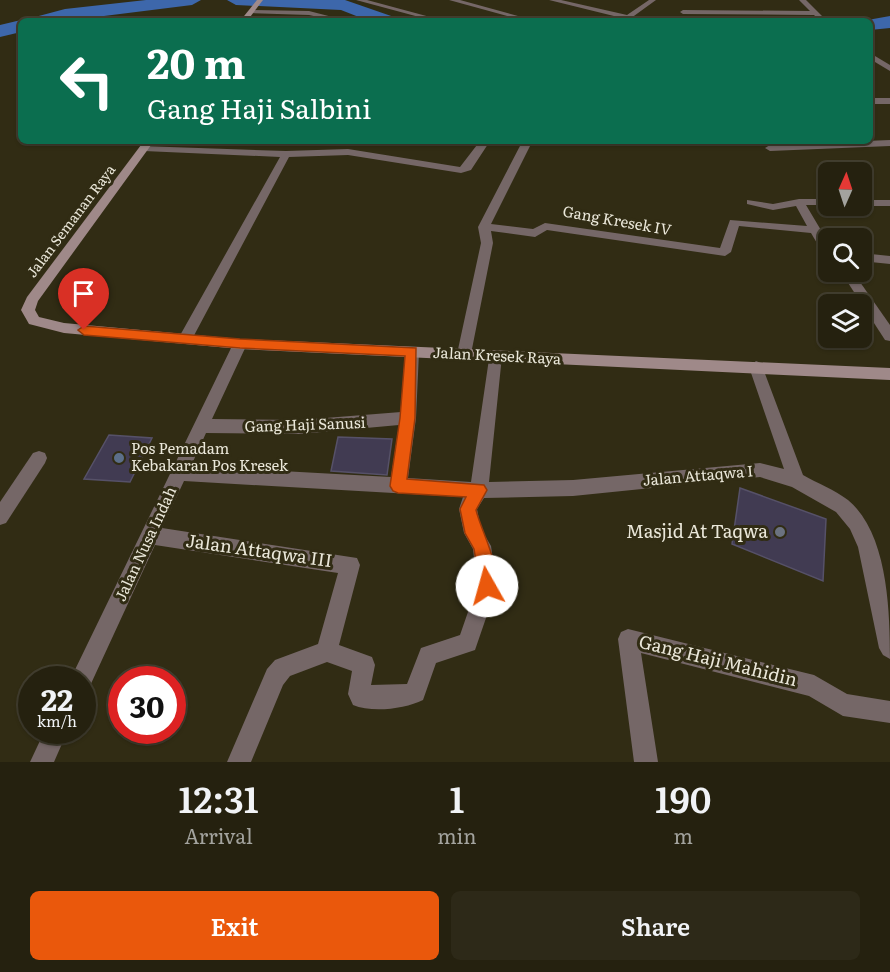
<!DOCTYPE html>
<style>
:root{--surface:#25210f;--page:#2d2918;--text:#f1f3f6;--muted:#a3a39e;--line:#423e2f;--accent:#ea580c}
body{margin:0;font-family:Literata,serif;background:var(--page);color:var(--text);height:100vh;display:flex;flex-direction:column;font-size:22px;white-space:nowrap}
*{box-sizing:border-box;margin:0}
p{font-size:20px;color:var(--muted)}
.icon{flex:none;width:33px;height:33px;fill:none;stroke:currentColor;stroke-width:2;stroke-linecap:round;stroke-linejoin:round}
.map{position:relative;height:762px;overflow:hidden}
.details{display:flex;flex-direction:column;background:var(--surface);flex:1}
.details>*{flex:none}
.top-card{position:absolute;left:18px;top:18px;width:855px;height:126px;border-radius:9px;box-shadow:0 2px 4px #0004,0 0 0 2px var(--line);background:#0b6e4f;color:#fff;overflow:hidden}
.needle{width:39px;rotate:3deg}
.controls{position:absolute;left:818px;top:162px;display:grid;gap:12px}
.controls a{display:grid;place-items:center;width:54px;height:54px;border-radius:9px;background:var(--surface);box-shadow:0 2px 4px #0004,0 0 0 2px var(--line);font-size:30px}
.speed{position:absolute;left:18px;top:666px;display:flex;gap:12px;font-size:30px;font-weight:700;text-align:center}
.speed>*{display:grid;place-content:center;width:78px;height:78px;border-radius:50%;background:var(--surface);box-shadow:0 2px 4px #0004,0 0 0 2px var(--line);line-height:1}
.speed small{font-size:15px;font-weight:400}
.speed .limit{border:9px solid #d22;background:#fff;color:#111}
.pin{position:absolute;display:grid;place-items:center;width:51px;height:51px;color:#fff;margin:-62px -26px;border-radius:50% 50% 50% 0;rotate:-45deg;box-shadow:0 0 6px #0007}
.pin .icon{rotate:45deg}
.me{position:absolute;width:66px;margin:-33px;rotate:353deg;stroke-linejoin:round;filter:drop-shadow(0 0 4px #0008)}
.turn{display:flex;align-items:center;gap:21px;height:126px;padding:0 30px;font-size:27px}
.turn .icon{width:78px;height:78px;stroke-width:2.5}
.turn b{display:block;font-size:42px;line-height:51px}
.eta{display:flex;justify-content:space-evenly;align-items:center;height:102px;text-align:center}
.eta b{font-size:36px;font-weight:600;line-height:42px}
.cta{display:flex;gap:12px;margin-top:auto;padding:12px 30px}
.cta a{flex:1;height:69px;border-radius:9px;background:var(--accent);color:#fff;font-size:24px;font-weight:600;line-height:69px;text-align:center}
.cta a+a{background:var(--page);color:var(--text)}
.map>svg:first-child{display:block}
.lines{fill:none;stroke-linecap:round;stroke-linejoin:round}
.river{fill:#3d67ab;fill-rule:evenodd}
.building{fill:#413b52;stroke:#565168;stroke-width:1.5}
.street{fill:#756767;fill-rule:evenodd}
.secondary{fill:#9f8989;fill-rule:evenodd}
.route{fill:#ea580c;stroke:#983908;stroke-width:1.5}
.service-dot{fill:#5c6f8a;stroke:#312c14;stroke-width:2}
.worship-dot{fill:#6b7280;stroke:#312c14;stroke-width:2}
.labels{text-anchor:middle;stroke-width:6;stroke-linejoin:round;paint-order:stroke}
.far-street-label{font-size:14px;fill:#eae7d9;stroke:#312c14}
.street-label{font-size:15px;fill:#eae7d9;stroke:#312c14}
.poi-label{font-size:15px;fill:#eae7d9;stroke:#312c14;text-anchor:start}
.near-poi-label{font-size:18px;fill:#eae7d9;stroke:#312c14;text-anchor:end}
.near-street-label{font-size:18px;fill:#eae7d9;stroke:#312c14}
</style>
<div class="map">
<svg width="890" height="762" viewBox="0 0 890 762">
<rect width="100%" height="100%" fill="#312c14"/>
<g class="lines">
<g class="river">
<path d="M146 0H201L192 5 64 21H32L35 17 65 9Z"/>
<path d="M227 0H345L394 17 397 21H369L341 10 236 5Z"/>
<path d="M890 16V28L870 30V21H862Z"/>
<path d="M21 20 24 21H21V32L0 37V25Z"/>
</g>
</g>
<g class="building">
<path d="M109 435 152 438 130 482 84 479Z"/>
<path d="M338 437 392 439 387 475 331 471Z"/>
<path d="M740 488 826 519 823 581 732 544Z"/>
</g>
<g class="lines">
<g class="street">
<path d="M356 0H367L445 21H434Z"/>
<path d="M449 0H460L536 21H525Z"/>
<path d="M549 0H561L627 15 649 0H656L627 21H619L622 18Z"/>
<path d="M799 0H806L827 21H820L814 15 683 14 680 12 683 10 810 11Z"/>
<path d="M251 10 309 11 348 21H336L309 15 249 13Z"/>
<path d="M411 16 409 19 382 21 385 19Z"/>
<path d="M870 53 890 65V71L870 59Z"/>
<rect x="870" y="98" width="20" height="6"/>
<path d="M890 140V146L770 151 765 148 770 145Z"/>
<path d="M480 141H490L471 170 461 173 348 155 289 157 190 343H180L178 339 280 157 144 151 139 148 141 146 286 151 348 149 460 167Z"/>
<path d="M526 141 531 144 491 224 533 229 545 223 720 248 730 220 807 226 796 206 773 210 747 204V200L773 204 799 199H828V205H806L828 242V256L824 255 811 233 739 226 731 252 725 256 547 230 535 237 491 231 493 243 471 354 469 358H459L457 354 481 243 478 227 521 144Z"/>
<path d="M861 200H890V206H858H861Z"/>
<path d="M861 253 890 256V264L861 261Z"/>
<path d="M841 272H853L890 325V341L885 340Z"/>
<path d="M240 339 247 344 212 419 300 420 401 412 405 352 412 347 417 348 419 352 416 418 408 478 471 482 490 352H500L502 356 489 482 573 480 760 463 784 469 749 367 756 361 761 363 803 475C817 483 835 490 848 500 888 533 890 612 890 659L883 655 879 648 858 547 850 529 836 512 792 487 760 477 573 496 484 498 477 509 481 529 491 546 497 586 475 650 436 663 423 700C405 709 372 713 353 705L348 694 352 671 327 662 290 676 283 685 251 762H227L267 669 275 660 318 644 338 573 155 545 89 688 82 690V680H70L233 344ZM399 425 391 477 191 466 206 433 300 434ZM184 481 463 497 459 509 464 533 473 549 477 586 460 635 421 648 407 684 371 685 375 665 372 657 339 645 360 565 357 558 162 528Z"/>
<path d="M39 451 45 453 47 458 45 463 6 523 0 525V502L33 453Z"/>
<path d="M628 629 814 675 847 694 890 701V723L843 716 809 696 641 653 658 762H634L618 639 621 632Z"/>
<path d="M45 730H68L54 762H30Z"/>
</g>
<g class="secondary">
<path d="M257 0H263L247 21H240Z"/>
<path d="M144 141H154L38 301 35 310 39 317 64 323 240 339 890 368V380L240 349 64 333 29 324 21 310 27 297Z"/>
</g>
</g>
<path class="route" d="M84 326 240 339 416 348 415 418 407 479 484 485 487 490 476 510C482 534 503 568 493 592L487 595 481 592 474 549 465 533 460 509 466 497 398 493 393 491 390 486 400 418 405 356 240 348 84 335 78 330Z"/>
<circle class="service-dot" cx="119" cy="458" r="6"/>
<circle class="worship-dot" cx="780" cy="532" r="6"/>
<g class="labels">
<g class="far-street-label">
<text transform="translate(71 221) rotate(-53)" y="5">Jalan Semanan Raya</text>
</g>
<g class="street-label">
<text transform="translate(617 221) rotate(10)" y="5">Gang Kresek IV</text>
<text transform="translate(497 356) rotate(3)" y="5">Jalan Kresek Raya</text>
<text transform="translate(305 425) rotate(-2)" y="5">Gang Haji Sanusi</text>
<text transform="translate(698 476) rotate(-5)" y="5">Jalan Attaqwa I</text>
<text transform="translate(146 544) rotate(-65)" y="5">Jalan Nusa Indah</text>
</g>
<g class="poi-label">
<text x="131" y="454">Pos Pemadam<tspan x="131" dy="17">Kebakaran Pos Kresek</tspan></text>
</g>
<g class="near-poi-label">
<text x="768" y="538">Masjid At Taqwa</text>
</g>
<g class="near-street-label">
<text transform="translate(259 551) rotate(8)" y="6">Jalan Attaqwa III</text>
<text transform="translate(718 661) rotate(14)" y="6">Gang Haji Mahidin</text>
</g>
</g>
</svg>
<div class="controls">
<a><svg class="needle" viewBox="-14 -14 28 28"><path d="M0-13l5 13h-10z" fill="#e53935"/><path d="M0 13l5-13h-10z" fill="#a3a39e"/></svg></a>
<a><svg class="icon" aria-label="search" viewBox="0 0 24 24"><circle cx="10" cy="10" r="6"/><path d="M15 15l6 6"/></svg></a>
<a><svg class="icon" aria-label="layers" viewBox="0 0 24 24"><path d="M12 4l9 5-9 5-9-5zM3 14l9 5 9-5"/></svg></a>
</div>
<div class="speed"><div>22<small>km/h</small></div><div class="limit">30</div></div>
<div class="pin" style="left:84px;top:330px;background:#d93025"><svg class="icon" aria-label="arrive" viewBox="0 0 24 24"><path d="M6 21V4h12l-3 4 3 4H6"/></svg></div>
<svg class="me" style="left:487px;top:586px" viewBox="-20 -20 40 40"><circle r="19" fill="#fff"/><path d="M0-13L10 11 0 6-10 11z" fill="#ea580c"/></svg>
<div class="top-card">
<div class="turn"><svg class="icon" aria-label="left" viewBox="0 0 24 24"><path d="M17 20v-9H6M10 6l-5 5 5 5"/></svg><div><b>20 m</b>Gang Haji Salbini</div></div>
</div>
</div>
<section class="details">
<div class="eta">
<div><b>12:31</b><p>Arrival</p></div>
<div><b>1</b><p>min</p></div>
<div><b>190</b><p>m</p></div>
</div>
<div class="cta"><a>Exit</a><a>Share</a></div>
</section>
